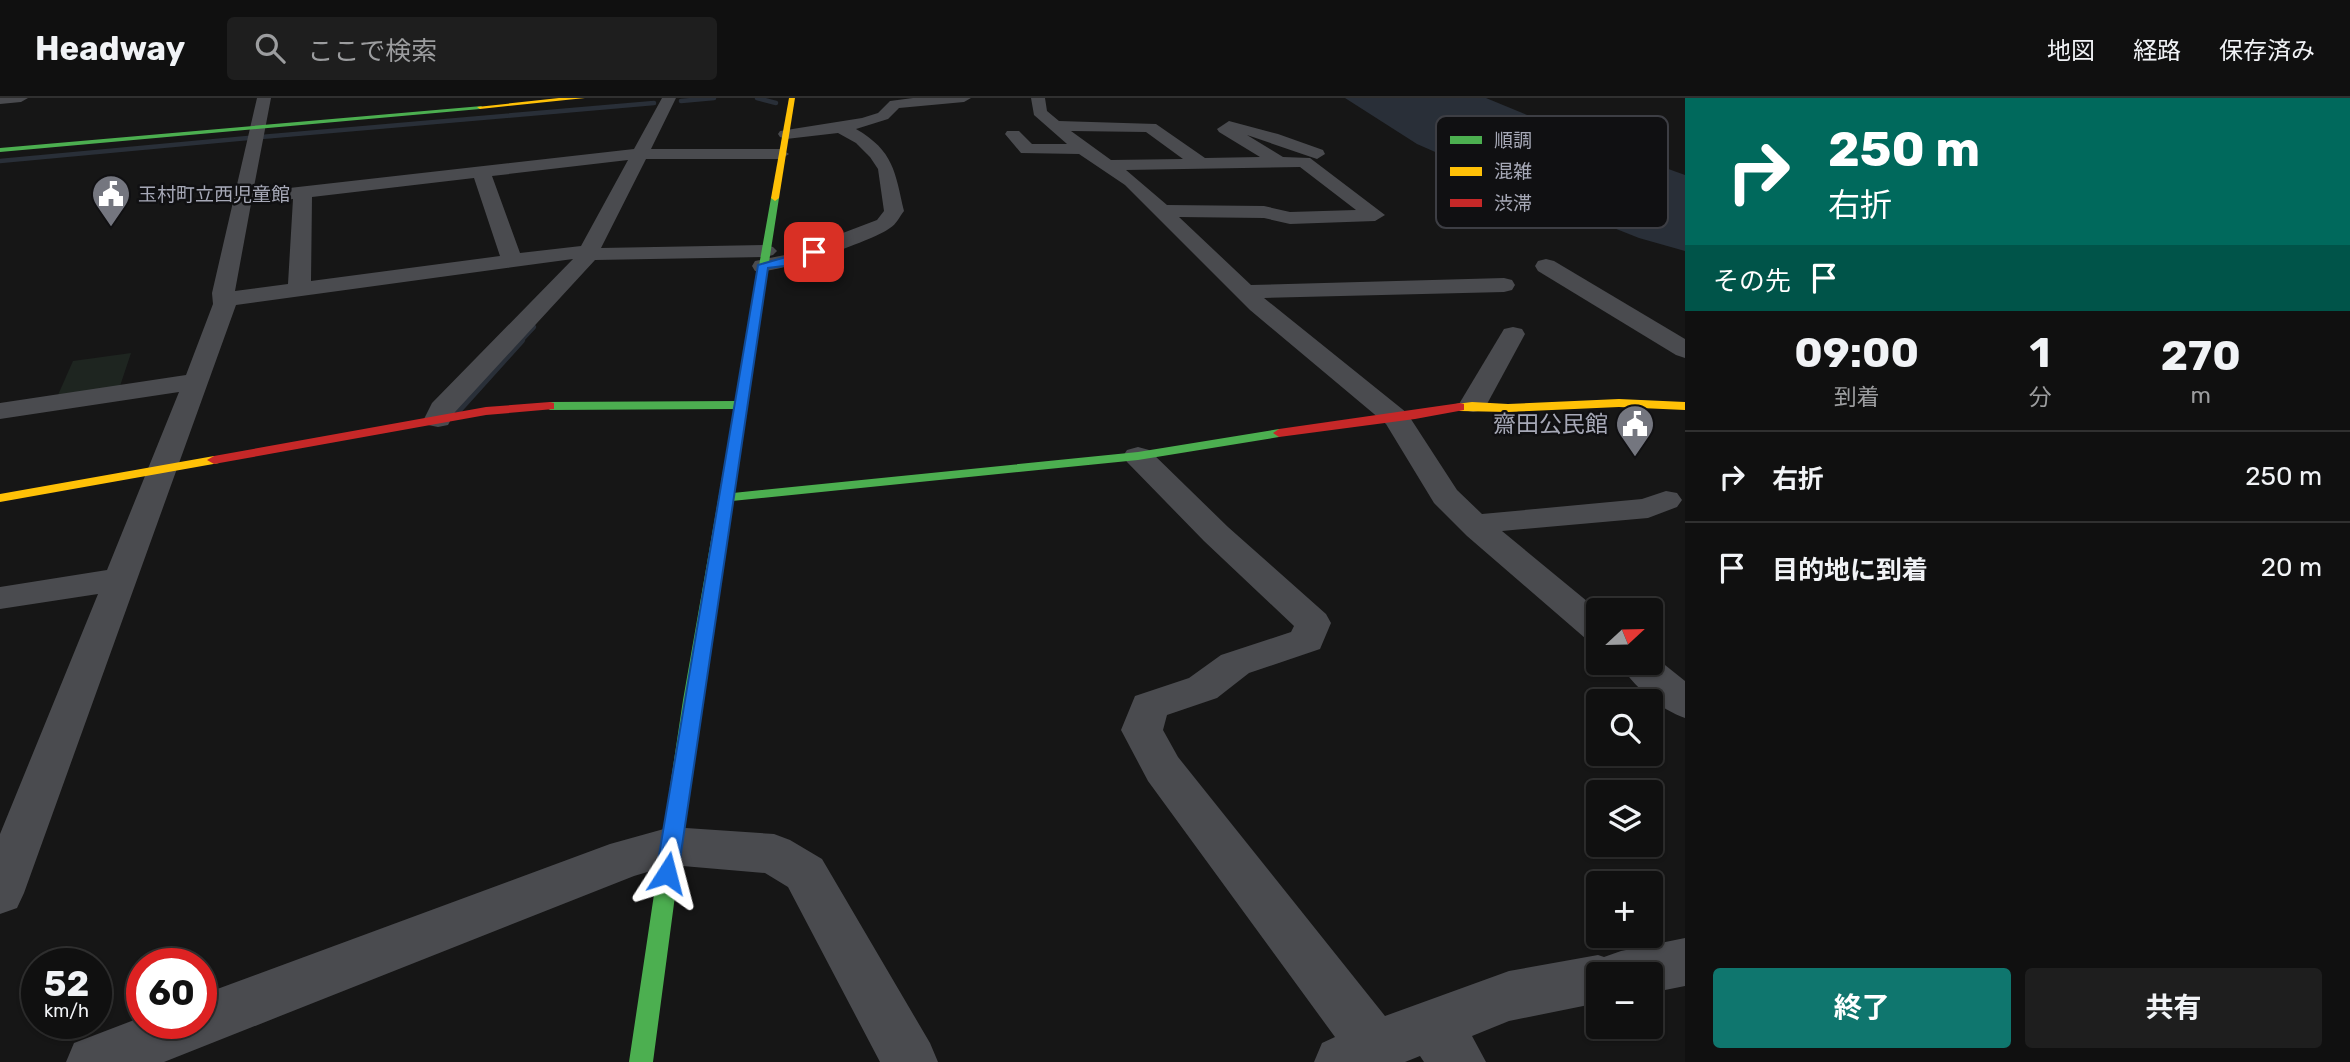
<!DOCTYPE html>
<html lang="ja">
<meta charset="utf-8">
<style>
:root{--surface:#101010;--page:#1e1e1e;--text:#f1f3f6;--muted:#9c9d9f;--line:#303030;--accent:#0f766e}
body{margin:0;font-family:Rubik,"Noto Sans JP",sans-serif;background:var(--page);color:var(--text);height:100vh;display:flex;flex-direction:column;font-size:26px;white-space:nowrap}
*{box-sizing:border-box;margin:0}
p{font-size:23px;color:var(--muted)}
.icon{flex:none;width:38px;height:38px;fill:none;stroke:currentColor;stroke-width:2;stroke-linecap:round;stroke-linejoin:round}
.map{position:relative;flex:1;overflow:hidden}
.drawer{display:flex;flex-direction:column;background:var(--surface);width:665px}
.drawer>*{flex:none}
.banner{background:#00695c;color:#fff;overflow:hidden}
.needle{width:46px;rotate:68deg}
.buttons{position:absolute;left:1586px;top:500px;display:grid;gap:14px}
.buttons a{display:grid;place-items:center;width:77px;height:77px;border-radius:7px;background:var(--surface);box-shadow:0 2px 5px #0004,0 0 0 2px var(--line);font-size:35px}
.speed{position:absolute;left:21px;top:850px;display:flex;gap:14px;font-size:35px;font-weight:700;text-align:center}
.speed>*{display:grid;place-content:center;width:91px;height:91px;border-radius:50%;background:var(--surface);box-shadow:0 2px 5px #0004,0 0 0 2px var(--line);line-height:1}
.speed small{font-size:18px;font-weight:400}
.speed .limit{border:10px solid #d22;background:#fff;color:#111}
.pin{position:absolute;display:grid;place-items:center;width:60px;height:60px;color:#fff;margin:-30px;border-radius:14px;box-shadow:0 4px 10px #0006}
.me{position:absolute;width:77px;margin:-38px;rotate:9deg;stroke-linejoin:round;filter:drop-shadow(0 0 5px #0008)}
.turn{display:flex;align-items:center;gap:24px;height:147px;padding:0 28px;font-size:32px}
.turn .icon{width:91px;height:91px;stroke-width:2.5}
.turn b{display:block;font-size:49px;line-height:60px}
.then{display:flex;align-items:center;height:66px;padding:0 28px;background:#0003;gap:14px;font-size:26px}
.eta{display:flex;justify-content:space-evenly;align-items:center;height:119px;text-align:center}
.eta b{font-size:42px;font-weight:700;line-height:49px}
.cta{display:flex;gap:14px;margin-top:auto;padding:14px 28px}
.cta a{flex:1;height:80px;border-radius:7px;background:var(--accent);color:#fff;font-size:28px;font-weight:700;line-height:80px;text-align:center}
.cta a+a{background:var(--page);color:var(--text)}
ul{padding:0;list-style:none}
li{display:flex;align-items:center;gap:21px;height:91px;padding:0 28px;border-top:2px solid var(--line)}
li div{flex:1}
li b{display:block;font-size:26px}
li em{font-style:normal}
header{display:flex;align-items:center;gap:42px;box-sizing:border-box;height:98px;padding:0 35px;background:var(--surface);border-bottom:2px solid var(--line)}
header strong{font-size:33px}
nav{display:flex;gap:38px;margin-inline-start:auto;font-size:24px}
.search{width:490px;height:63px;background:var(--page);display:flex;align-items:center;gap:18px;box-sizing:border-box;padding:0 24px;border-radius:7px;color:var(--muted);font-size:26px}
main{display:flex;flex:1;min-height:0}
.map>svg:first-child{display:block}
.green{fill:#1e2520}
.water{fill:#292f38}
.lines{fill:none;stroke-linecap:round;stroke-linejoin:round}
.stream-far2{stroke:#292f38;stroke-width:4.5}
.stream-far1{stroke:#292f38;stroke-width:6}
.stream{stroke:#292f38;stroke-width:8}
.street{fill:#4a4b4f;fill-rule:evenodd}
.fast{fill:#4caf50;fill-rule:evenodd}
.slow{fill:#ffc107;fill-rule:evenodd}
.jam{fill:#c62828;fill-rule:evenodd}
.route{fill:#1a73e8;stroke:#114b97;stroke-width:2}
.labels{text-anchor:middle;stroke-width:5;stroke-linejoin:round;paint-order:stroke}
.far-poi-label{font-size:19px;fill:#a7a9b7;stroke:#101012;text-anchor:start}
.poi-label{font-size:23px;fill:#a7a9b7;stroke:#101012;text-anchor:end}
.key{fill:#101012;stroke:#3d3e44;stroke-width:2}
.key-label{font-size:19px;fill:#a7a9b7}
</style>
<header>
<strong>Headway</strong>
<div class="search"><svg class="icon" aria-label="search" viewBox="0 0 24 24"><circle cx="10" cy="10" r="6"/><path d="M15 15l6 6"/></svg>ここで検索</div>
<nav><a>地図</a><a>経路</a><a>保存済み</a></nav>
</header>
<main>
<div class="map">
<svg width="1685" height="964" viewBox="0 0 1685 964">
<rect width="100%" height="100%" fill="#161616"/>
<path class="green" d="M131 255 120 288 58 297 73 263Z"/>
<path class="water" d="M1345 0H1486L1585 41 1685 77V153L1639 140 1556 107 1417 46Z"/>
<g class="lines">
<g class="stream-far2">
<path d="M757 0 776 5"/>
<path d="M681 3 714 0"/>
<path d="M261 39 654 5"/>
<path d="M0 63 248 40"/>
</g>
<path class="stream-far1" d="M519 244 533 229"/>
<path class="stream" d="M457 313 521 242"/>
<g class="street">
<path d="M0 0H28L21 4 0 6Z"/>
<path d="M257 0H271L253 94 634 51 662 0H676L651 51H781L789 56 781 61H646L601 150 766 147 773 149 777 153 773 157 766 159 595 162 455 314 448 327 438 329 428 327 424 321 432 305 573 161 236 207 24 795 17 810 0 816V736L98 496 0 511V489L107 472 179 294 0 321V305L186 277 213 206 212 195ZM628 62 581 148 520 155 492 78ZM474 80 500 158 311 183 312 99ZM293 101 288 186 235 193 251 106Z"/>
<path d="M913 0H971L964 4 899 10 888 21 856 31C894 53 895 74 904 113 900 118 896 127 890 130 873 143 774 177 755 173L752 168 755 163 785 157 877 122 884 113 878 71 870 59 856 45 838 35 786 41 780 39 778 36 780 33 862 20 878 15 890 3Z"/>
<path d="M1031 0H1045L1047 13 1059 23 1156 26 1205 60 1260 59 1219 34 1217 31 1229 23 1278 36 1323 52 1325 56 1317 61 1247 37 1283 59 1310 60 1385 117 1375 123 1290 126 1264 120 1179 119 1251 187 1504 180 1512 182 1515 187 1512 192 1504 194 1264 200 1407 315 1457 392 1482 416 1642 401 1666 393 1677 395 1682 402 1677 409 1648 420 1502 433 1599 513 1598 543 1585 540 1467 438 1434 405 1386 326 1250 212 1125 87 1079 56 1021 55 1005 36 1007 33H1019L1032 46H1067L1034 17ZM1071 33 1146 34 1183 61 1111 62ZM1300 69 1356 112 1290 114 1264 108 1167 107 1126 72Z"/>
<path d="M1546 161 1554 163 1685 241V260L1676 257 1538 173 1535 168 1538 163Z"/>
<path d="M1513 229 1522 231 1525 236 1487 306 1483 312 1473 314 1463 312 1459 306 1504 231Z"/>
<path d="M1138 349 1149 352 1228 429 1326 516 1331 525 1320 551 1249 575 1217 600 1167 617 1163 632 1178 659 1385 918 1509 873 1598 857 1604 859 1621 853 1685 840V888L1650 895V877H1598V905L1509 923 1472 938 1486 964H1424L1420 958 1405 964H1314L1322 945 1335 939 1148 683 1121 632 1135 598 1189 580 1221 557 1291 534 1294 528 1204 443 1127 364 1123 358 1127 352Z"/>
<path d="M1650 555 1685 583V620C1661 612 1632 587 1619 565H1650Z"/>
<path d="M671 729 774 736 790 742 822 761 930 945 938 964H880L788 789 765 775 671 767 634 778 164 964H66L74 945 142 919V926H201V897L610 746Z"/>
</g>
<g class="fast">
<path d="M482 8 480 11 0 54V50Z"/>
<path d="M775 97 779 100 733 395 1138 354 1279 331 1285 335 1279 339 1138 362 732 403 701 602 653 964H629L683 602 734 311 550 312 544 308 550 304 735 303 771 100Z"/>
</g>
<g class="slow">
<path d="M559 0H585L480 11 477 9Z"/>
<path d="M789 0H795L779 100 775 103 771 100Z"/>
<path d="M1619 301 1685 304V312L1619 309 1508 314 1460 313 1454 309 1456 306 1472 304 1508 306Z"/>
<path d="M214 358 219 359 221 362 219 365 0 404V396Z"/>
</g>
<g class="jam">
<path d="M550 304 554 305V311L486 317 214 366 207 362 214 358 486 309Z"/>
<path d="M1460 305 1464 306V312L1415 321 1279 339 1273 335 1279 331Z"/>
</g>
</g>
<path class="route" d="M814 151 819 154 817 156 784 168 768 170 678 775 675 781 667 784 659 781 656 775 758 167Z"/>
<defs>
<symbol id="civic-pin" viewBox="-11 -11 22 30"><path d="M0 17L-7.5 6A9.5 9.5 0 1 1 7.5 6Z" fill="#74767f" stroke="#101012"/><path d="M-.6-6.5H3V-4.5H.6V-3L4-1V1h2V6H-6V1h2V-1L-.6-3ZM-1.2 2.5V6h2.4V2.5Z" fill="#fff"/></symbol>
</defs>
<g fill-rule="evenodd">
<use href="#civic-pin" x="89" y="74" width="44" height="60"/>
<use href="#civic-pin" x="1613" y="304" width="44" height="60"/>
</g>
<g class="labels">
<g class="far-poi-label">
<text x="138" y="103">玉村町立西児童館</text>
</g>
<g class="poi-label">
<text x="1608" y="334">齋田公民館</text>
</g>
</g>
<rect x="1436" y="18" width="232" height="112" rx="10" class="key"/>
<rect x="1450" y="38" width="32" height="8" fill="#4caf50"/>
<rect x="1450" y="69" width="32" height="9" fill="#ffc107"/>
<rect x="1450" y="101" width="32" height="8" fill="#c62828"/>
<g class="key-label">
<text x="1494" y="49">順調</text>
<text x="1494" y="80">混雑</text>
<text x="1494" y="112">渋滞</text>
</g>
</svg>
<div class="buttons">
<a><svg class="needle" viewBox="-14 -14 28 28"><path d="M0-13l5 13h-10z" fill="#e53935"/><path d="M0 13l5-13h-10z" fill="#9c9d9f"/></svg></a>
<a><svg class="icon" aria-label="search" viewBox="0 0 24 24"><circle cx="10" cy="10" r="6"/><path d="M15 15l6 6"/></svg></a>
<a><svg class="icon" aria-label="layers" viewBox="0 0 24 24"><path d="M12 4l9 5-9 5-9-5zM3 14l9 5 9-5"/></svg></a>
<a>+</a>
<a>−</a>
</div>
<div class="speed"><div>52<small>km/h</small></div><div class="limit">60</div></div>
<div class="pin" style="left:814px;top:154px;background:#d93025"><svg class="icon" aria-label="arrive" viewBox="0 0 24 24"><path d="M6 21V4h12l-3 4 3 4H6"/></svg></div>
<svg class="me" style="left:667px;top:775px" viewBox="-20 -20 40 40"><path d="M0-17L14 15 0 8-14 15z" fill="#1a73e8" stroke="#fff" stroke-width="4"/></svg>
</div>
<section class="drawer">
<div class="banner">
<div class="turn"><svg class="icon" aria-label="right" viewBox="0 0 24 24"><path d="M7 20v-9h11M14 6l5 5-5 5"/></svg><div><b>250 m</b>右折</div></div>
<div class="then">その先<svg class="icon" aria-label="arrive" viewBox="0 0 24 24"><path d="M6 21V4h12l-3 4 3 4H6"/></svg></div>
</div>
<div class="eta">
<div><b>09:00</b><p>到着</p></div>
<div><b>1</b><p>分</p></div>
<div><b>270</b><p>m</p></div>
</div>
<ul>
<li><svg class="icon" aria-label="right" viewBox="0 0 24 24"><path d="M7 20v-9h11M14 6l5 5-5 5"/></svg><div><b>右折</b></div><em>250 m</em></li>
<li><svg class="icon" aria-label="arrive" viewBox="0 0 24 24"><path d="M6 21V4h12l-3 4 3 4H6"/></svg><div><b>目的地に到着</b></div><em>20 m</em></li>
</ul>
<div class="cta"><a>終了</a><a>共有</a></div>
</section>
</main>
